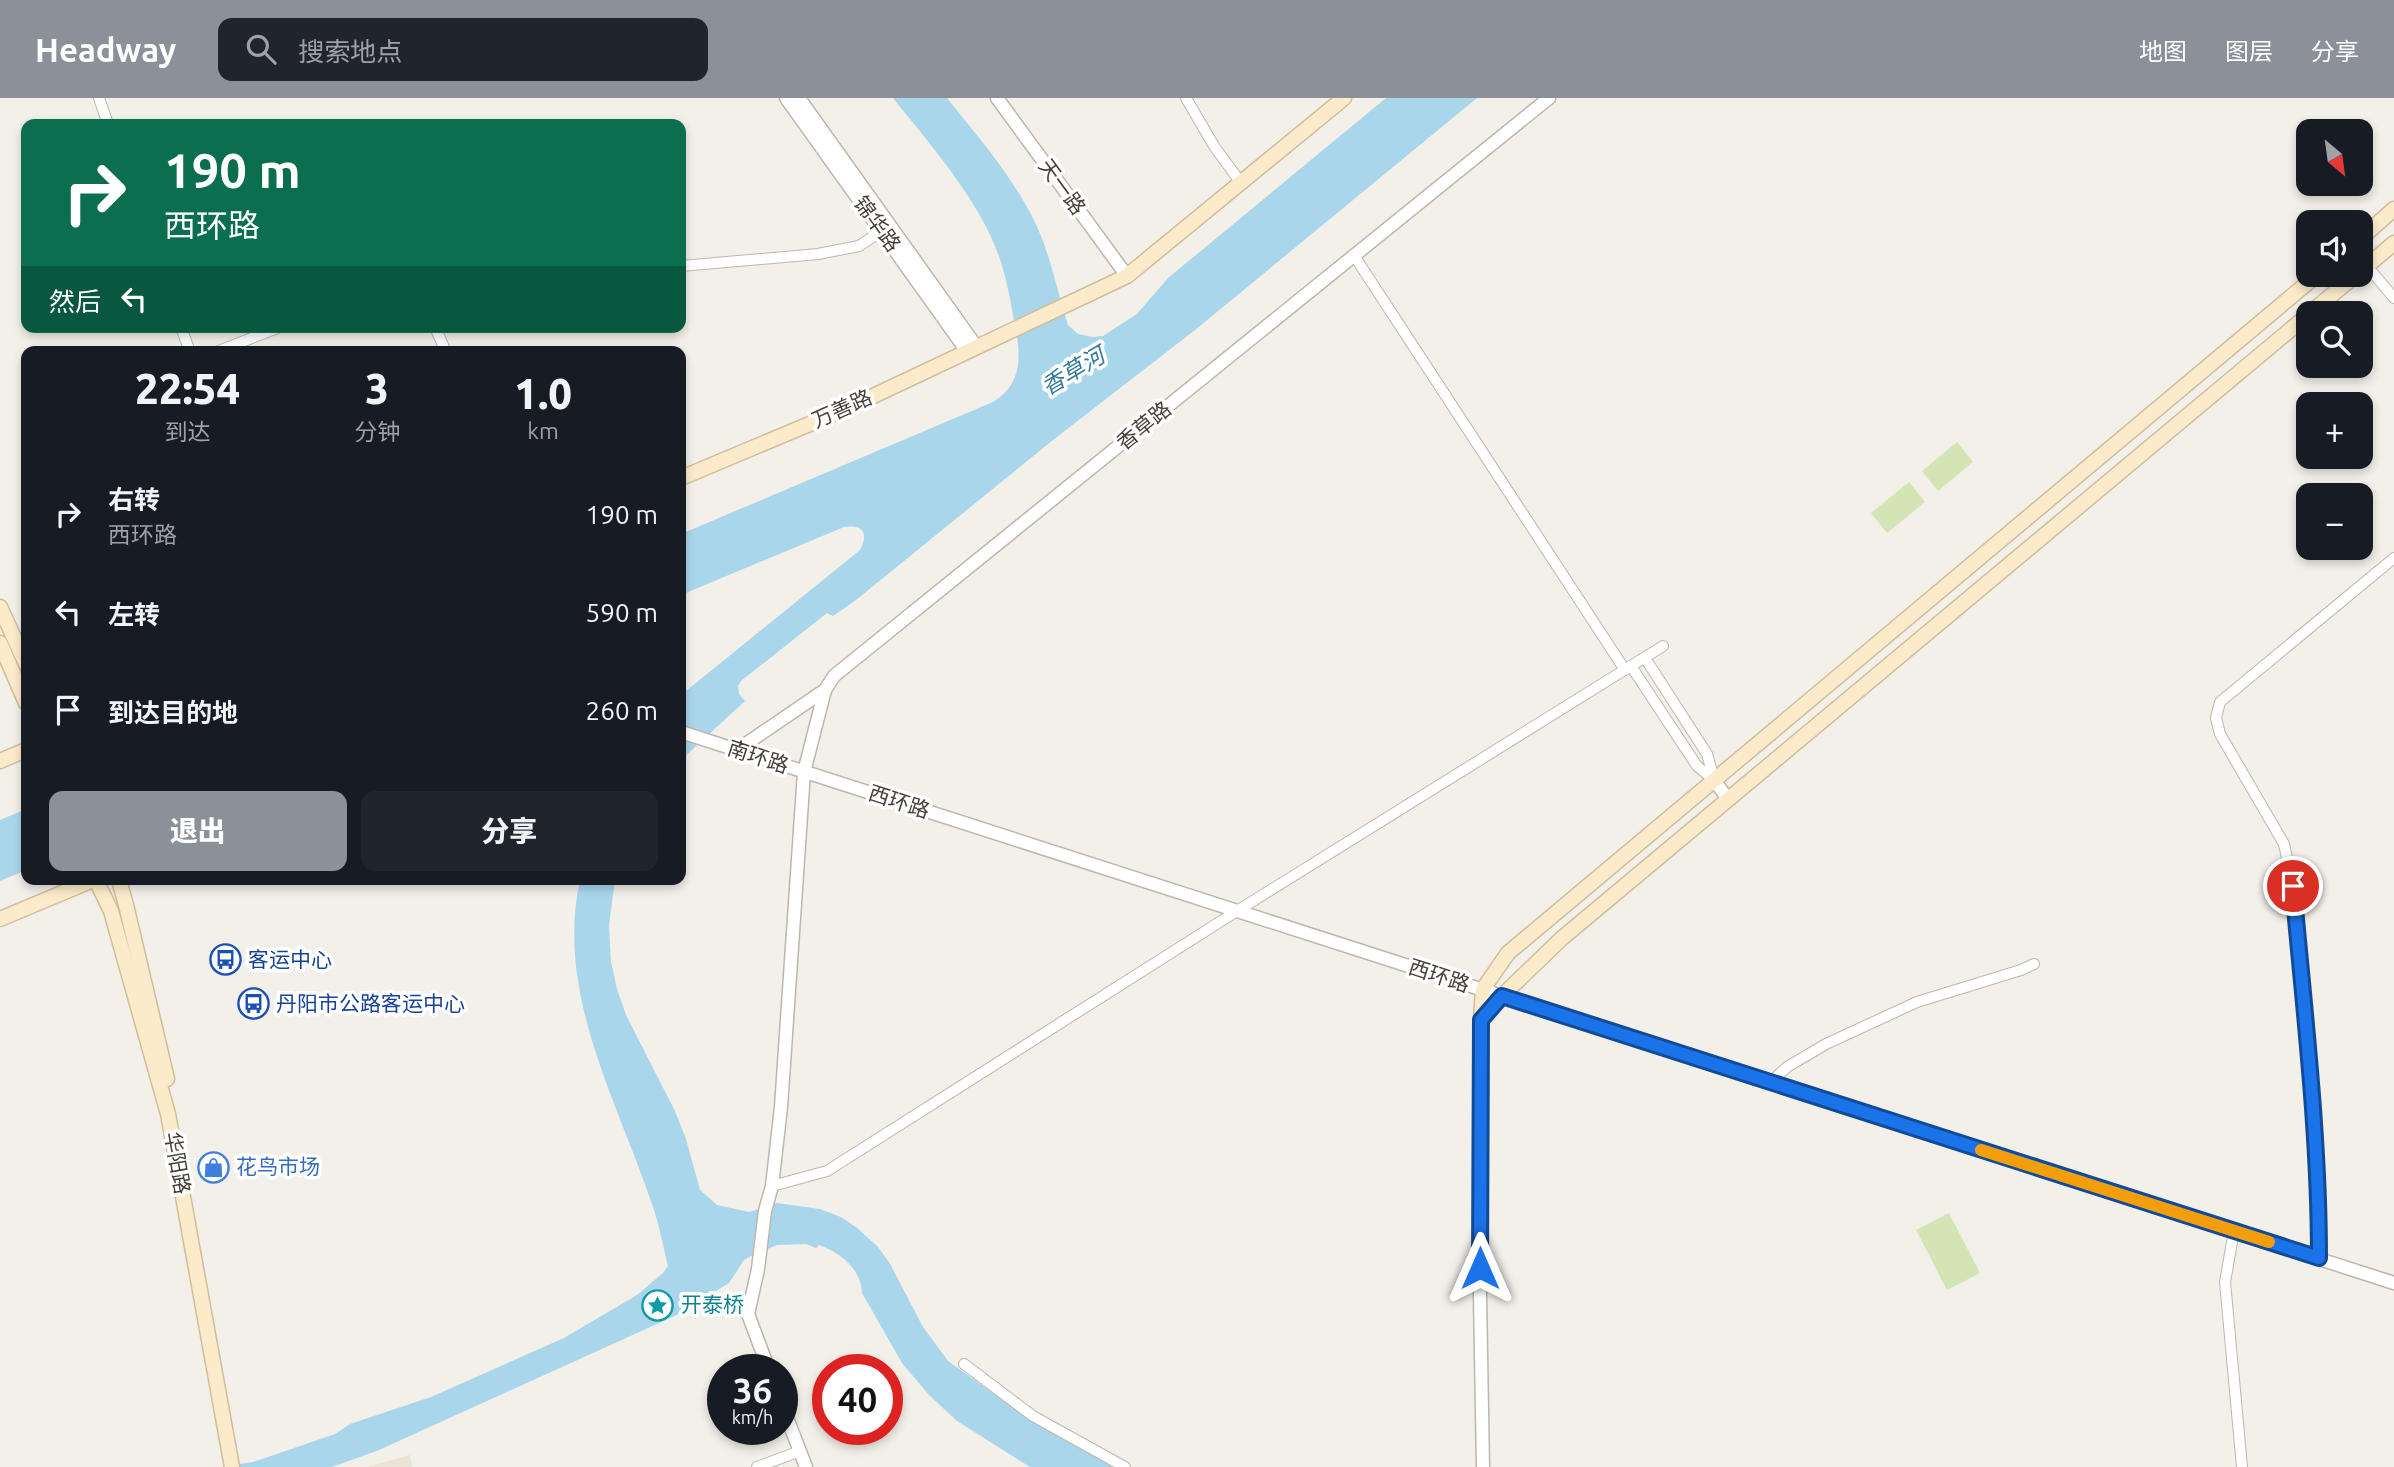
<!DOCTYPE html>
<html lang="zh">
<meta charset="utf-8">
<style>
:root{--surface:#171b24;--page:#20242c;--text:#f1f3f6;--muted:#9ea1a6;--accent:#8c9099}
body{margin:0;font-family:Ubuntu,"Noto Sans SC",sans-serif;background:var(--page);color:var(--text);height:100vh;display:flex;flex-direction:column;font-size:26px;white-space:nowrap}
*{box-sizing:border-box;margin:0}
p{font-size:23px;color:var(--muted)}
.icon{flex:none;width:38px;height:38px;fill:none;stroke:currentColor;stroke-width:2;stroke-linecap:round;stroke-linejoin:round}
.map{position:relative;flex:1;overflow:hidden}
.side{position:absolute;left:21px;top:248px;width:665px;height:539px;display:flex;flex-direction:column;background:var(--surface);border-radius:14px;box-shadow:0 4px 10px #0003}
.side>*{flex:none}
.guide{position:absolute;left:21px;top:21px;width:665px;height:214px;border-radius:14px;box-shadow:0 4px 10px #0003;background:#0b6e4f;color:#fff;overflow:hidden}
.needle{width:46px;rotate:151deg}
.controls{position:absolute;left:2296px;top:21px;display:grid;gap:14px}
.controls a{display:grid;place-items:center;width:77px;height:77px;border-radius:14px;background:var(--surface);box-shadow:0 4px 10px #0003;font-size:35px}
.speed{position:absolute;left:707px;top:1256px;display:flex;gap:14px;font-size:35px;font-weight:700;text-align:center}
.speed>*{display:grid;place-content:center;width:91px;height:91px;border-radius:50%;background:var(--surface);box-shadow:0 4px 10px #0003;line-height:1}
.speed small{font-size:18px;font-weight:400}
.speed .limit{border:10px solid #d22;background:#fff;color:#111}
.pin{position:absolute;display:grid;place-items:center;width:60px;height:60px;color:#fff;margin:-30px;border:4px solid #fff;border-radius:50%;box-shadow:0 2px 7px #0007}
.me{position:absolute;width:77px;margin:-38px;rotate:0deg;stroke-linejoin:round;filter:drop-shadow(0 0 5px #0008)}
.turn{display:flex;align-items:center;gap:24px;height:147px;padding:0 28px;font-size:32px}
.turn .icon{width:91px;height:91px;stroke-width:2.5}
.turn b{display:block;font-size:49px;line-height:60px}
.then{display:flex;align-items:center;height:66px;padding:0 28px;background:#0003;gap:14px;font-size:26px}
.eta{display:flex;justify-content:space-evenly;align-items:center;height:119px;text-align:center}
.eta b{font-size:42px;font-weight:800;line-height:49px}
.primary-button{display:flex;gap:14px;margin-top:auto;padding:14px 28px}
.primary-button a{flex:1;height:80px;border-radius:14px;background:var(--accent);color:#fff;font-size:28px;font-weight:800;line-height:80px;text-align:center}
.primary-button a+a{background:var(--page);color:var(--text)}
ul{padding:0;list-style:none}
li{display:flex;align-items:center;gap:21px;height:98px;padding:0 28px}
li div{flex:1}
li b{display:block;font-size:26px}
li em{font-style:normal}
header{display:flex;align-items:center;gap:42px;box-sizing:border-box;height:98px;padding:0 35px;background:var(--accent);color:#fff}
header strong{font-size:33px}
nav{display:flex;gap:38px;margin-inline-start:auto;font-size:24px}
.search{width:490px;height:63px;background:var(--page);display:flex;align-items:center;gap:18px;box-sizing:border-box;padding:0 24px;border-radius:14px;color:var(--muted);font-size:26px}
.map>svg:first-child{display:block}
.education{fill:#ebe3d4}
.green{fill:#d3e5b5}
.water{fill:#aad6ec}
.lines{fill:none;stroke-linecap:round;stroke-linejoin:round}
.minor-casing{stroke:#beb6ac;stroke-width:12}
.tertiary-casing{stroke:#beb6ac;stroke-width:15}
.secondary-casing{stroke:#d0be9b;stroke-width:17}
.minor{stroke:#fff;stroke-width:10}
.tertiary{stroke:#fff;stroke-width:12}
.secondary{stroke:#fbebcb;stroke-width:14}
.route-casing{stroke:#114b97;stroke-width:18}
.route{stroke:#1a73e8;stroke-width:12}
.slow{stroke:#f59e0b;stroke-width:12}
.labels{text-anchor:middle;stroke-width:7;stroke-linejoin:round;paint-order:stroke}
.street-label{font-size:21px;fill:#463f38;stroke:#fff}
.transit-label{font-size:21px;fill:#164399;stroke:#fff;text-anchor:start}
.shop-label{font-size:21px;fill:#366cbe;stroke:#fff;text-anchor:start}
.culture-label{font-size:21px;fill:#0d838f;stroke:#fff;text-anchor:start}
.water-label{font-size:23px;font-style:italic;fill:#34799c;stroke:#fff}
</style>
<header>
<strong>Headway</strong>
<div class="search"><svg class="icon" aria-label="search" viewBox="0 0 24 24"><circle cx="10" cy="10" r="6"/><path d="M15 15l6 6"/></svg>搜索地点</div>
<nav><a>地图</a><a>图层</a><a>分享</a></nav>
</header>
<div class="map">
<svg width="2394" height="1369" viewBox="0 0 2394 1369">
<rect width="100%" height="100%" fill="#f3efe9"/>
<path class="education" d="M410 1357 412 1369H367Z"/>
<g class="green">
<path d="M1957 344 1973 364 1938 393 1922 373Z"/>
<path d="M1909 384 1925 404 1887 435 1871 415Z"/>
<path d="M1949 1115 1980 1175 1947 1192 1916 1132Z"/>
</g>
<g class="water">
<path d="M893 0H947C982 44 1023 90 1043 143 1053 170 1059 199 1068 227L1078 236 1093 239 1103 238 1137 216 1168 180 1386 0H1477L1195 232 1053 342 856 502 833 518 827 515 741 583 738 588 739 596 745 603 681 662V597L860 452C869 435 863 426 844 429L681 497V436L993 304C1024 285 1021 255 1014 223 1011 206 1008 188 1003 171 986 109 932 49 893 0Z"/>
<path d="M26 711V772L0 783V722Z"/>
<path d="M580 782H615L609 827 611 864 617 891 626 917 675 1013 686 1041 700 1092 717 1107 749 1114 777 1105 820 1111 841 1119 856 1129 878 1149 889 1164 923 1229 948 1263 1030 1322 1113 1369H1030L957 1323 929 1297 902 1265 862 1195C861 1171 841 1155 819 1147L816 1150 806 1146 777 1147 751 1158 744 1162 729 1185 679 1216 379 1352 332 1369H221L253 1364 335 1336 350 1326 431 1299 564 1240 637 1197 663 1175 668 1168C663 1147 659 1126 652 1106 617 1002 555 895 580 782Z"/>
</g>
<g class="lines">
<defs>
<g id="minor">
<path d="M99 0 108 26"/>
<path d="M1186 0 1214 48 1241 85"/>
<path d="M1355 159 1625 572"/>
<path d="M681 168 818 156 859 148 886 130"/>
<path d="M2367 168 2394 200"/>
<path d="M181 229 190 254"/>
<path d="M435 229 446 254"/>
<path d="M216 254 280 229"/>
<path d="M1645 560 1707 656 1714 681"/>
<path d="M1631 568 1697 668 1714 682"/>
<path d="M1771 984 1787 969 1826 946 1917 904 2021 872 2034 866"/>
<path d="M772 1088 827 1073 1237 813 1663 548"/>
<path d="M2234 1133 2225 1184 2242 1369"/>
<path d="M2319 1160 2320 1111 2313 995 2293 788 2284 746 2220 636 2216 620 2220 604 2394 460"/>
<path d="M964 1266 1033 1318 1125 1369"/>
<path d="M757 1369 800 1353"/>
</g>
<g id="tertiary">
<path d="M786 0 966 252"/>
<path d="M799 0 976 248"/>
<path d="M997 0 1127 178"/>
<path d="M681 634 2394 1185"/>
<path d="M737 652 825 592 834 578 1549 0"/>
<path d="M1714 682 1728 701"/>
<path d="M1481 922 1480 1198 1483 1369"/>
<path d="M769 1272 748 1216 758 1171 765 1113 772 1088 781 1009 804 674 825 592"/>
<path d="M782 1307 806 1369"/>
</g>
<g id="secondary">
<path d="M2361 140 2394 111"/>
<path d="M2361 173 2394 145"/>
<path d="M2310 215 2356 177"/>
<path d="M681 380 850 309 1127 178 1344 0"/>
<path d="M0 509 26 566"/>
<path d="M0 545 26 605"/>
<path d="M0 663 26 652"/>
<path d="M96 782 111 813 168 1016 232 1369"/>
<path d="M119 782 126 807 167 981"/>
<path d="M0 821 93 782"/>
<path d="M1481 922 1483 891 1508 855 2317 177"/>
<path d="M1481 922 1502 898 1561 841 2308 217"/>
</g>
</defs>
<use href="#minor" class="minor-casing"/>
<use href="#tertiary" class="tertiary-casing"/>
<use href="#secondary" class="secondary-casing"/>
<use href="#minor" class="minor"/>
<use href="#tertiary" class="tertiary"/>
<use href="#secondary" class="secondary"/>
</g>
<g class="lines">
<defs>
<path id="route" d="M1480 1170 1481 922 1502 898 2319 1160C2319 1035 2304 912 2293 788"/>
</defs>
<use href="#route" class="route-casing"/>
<use href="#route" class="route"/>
<path class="slow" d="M1981 1052 2269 1144"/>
</g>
<defs>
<symbol id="bus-ring" viewBox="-11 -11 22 22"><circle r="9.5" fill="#fff" stroke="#1a4fb4" stroke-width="1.5"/><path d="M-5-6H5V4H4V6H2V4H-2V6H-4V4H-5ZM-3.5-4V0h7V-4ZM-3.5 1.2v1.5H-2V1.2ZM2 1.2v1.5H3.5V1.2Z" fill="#1a4fb4"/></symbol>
<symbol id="shop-ring" viewBox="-11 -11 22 22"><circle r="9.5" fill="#fff" stroke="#3f7fe0" stroke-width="1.5"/><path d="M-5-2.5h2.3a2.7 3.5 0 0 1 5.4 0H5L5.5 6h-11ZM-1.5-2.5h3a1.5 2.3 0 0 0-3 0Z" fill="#3f7fe0"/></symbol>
<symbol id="sight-ring" viewBox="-11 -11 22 22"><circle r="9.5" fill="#fff" stroke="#0f9aa8" stroke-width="1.5"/><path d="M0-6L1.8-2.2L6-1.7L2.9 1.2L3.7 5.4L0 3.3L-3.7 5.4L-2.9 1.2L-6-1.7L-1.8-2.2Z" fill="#0f9aa8"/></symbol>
</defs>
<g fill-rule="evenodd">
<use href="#bus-ring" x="208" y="844" width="35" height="35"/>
<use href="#bus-ring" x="236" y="888" width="35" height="35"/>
<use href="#shop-ring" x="196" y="1052" width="35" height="35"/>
<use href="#sight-ring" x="640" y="1190" width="35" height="35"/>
</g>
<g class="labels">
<g class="street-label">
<text transform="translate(1062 89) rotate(54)" y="7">天一路</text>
<text transform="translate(877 126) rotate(54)" y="7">锦华路</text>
<text transform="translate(842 311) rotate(-24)" y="7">万善路</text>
<text transform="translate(1144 328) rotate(-39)" y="7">香草路</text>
<text transform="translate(758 659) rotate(18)" y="7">南环路</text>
<text transform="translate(899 704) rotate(18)" y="7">西环路</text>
<text transform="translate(1439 878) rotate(18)" y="7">西环路</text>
<text transform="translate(177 1065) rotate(80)" y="7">华阳路</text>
</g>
<g class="transit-label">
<text x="248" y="869">客运中心</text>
<text x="276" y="913">丹阳市公路客运中心</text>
</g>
<g class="shop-label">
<text x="236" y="1076">花鸟市场</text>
</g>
<g class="culture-label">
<text x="681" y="1214">开泰桥</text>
</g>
<g class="water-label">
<text transform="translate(1073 273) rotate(-31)" y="8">香草河</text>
</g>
</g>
</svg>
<div class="controls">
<a><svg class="needle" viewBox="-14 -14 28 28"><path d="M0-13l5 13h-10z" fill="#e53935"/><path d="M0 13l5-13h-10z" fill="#9ea1a6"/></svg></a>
<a><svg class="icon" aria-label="sound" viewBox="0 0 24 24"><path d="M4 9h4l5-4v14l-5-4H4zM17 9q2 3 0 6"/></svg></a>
<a><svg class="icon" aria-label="search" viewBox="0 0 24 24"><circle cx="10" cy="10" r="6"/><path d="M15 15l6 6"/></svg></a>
<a>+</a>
<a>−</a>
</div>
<div class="speed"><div>36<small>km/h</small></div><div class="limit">40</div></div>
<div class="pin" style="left:2293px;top:788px;background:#d93025"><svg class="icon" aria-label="arrive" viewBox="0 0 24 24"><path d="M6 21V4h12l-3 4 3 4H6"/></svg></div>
<svg class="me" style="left:1480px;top:1170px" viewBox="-20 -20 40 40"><path d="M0-17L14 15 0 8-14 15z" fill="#1a73e8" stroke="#fff" stroke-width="4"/></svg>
<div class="guide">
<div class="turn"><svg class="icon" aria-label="right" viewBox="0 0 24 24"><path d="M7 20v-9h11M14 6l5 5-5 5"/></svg><div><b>190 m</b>西环路</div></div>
<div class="then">然后<svg class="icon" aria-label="left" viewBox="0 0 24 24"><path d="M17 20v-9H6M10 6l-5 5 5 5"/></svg></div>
</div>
<section class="side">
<div class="eta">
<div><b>22:54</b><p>到达</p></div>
<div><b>3</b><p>分钟</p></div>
<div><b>1.0</b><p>km</p></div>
</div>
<ul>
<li><svg class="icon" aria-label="right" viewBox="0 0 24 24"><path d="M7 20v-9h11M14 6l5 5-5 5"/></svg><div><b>右转</b><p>西环路</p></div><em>190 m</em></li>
<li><svg class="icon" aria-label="left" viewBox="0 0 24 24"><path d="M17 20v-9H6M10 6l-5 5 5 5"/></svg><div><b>左转</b></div><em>590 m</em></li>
<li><svg class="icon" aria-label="arrive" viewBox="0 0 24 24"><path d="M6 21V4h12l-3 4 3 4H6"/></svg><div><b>到达目的地</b></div><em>260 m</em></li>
</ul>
<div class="primary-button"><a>退出</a><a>分享</a></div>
</section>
</div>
